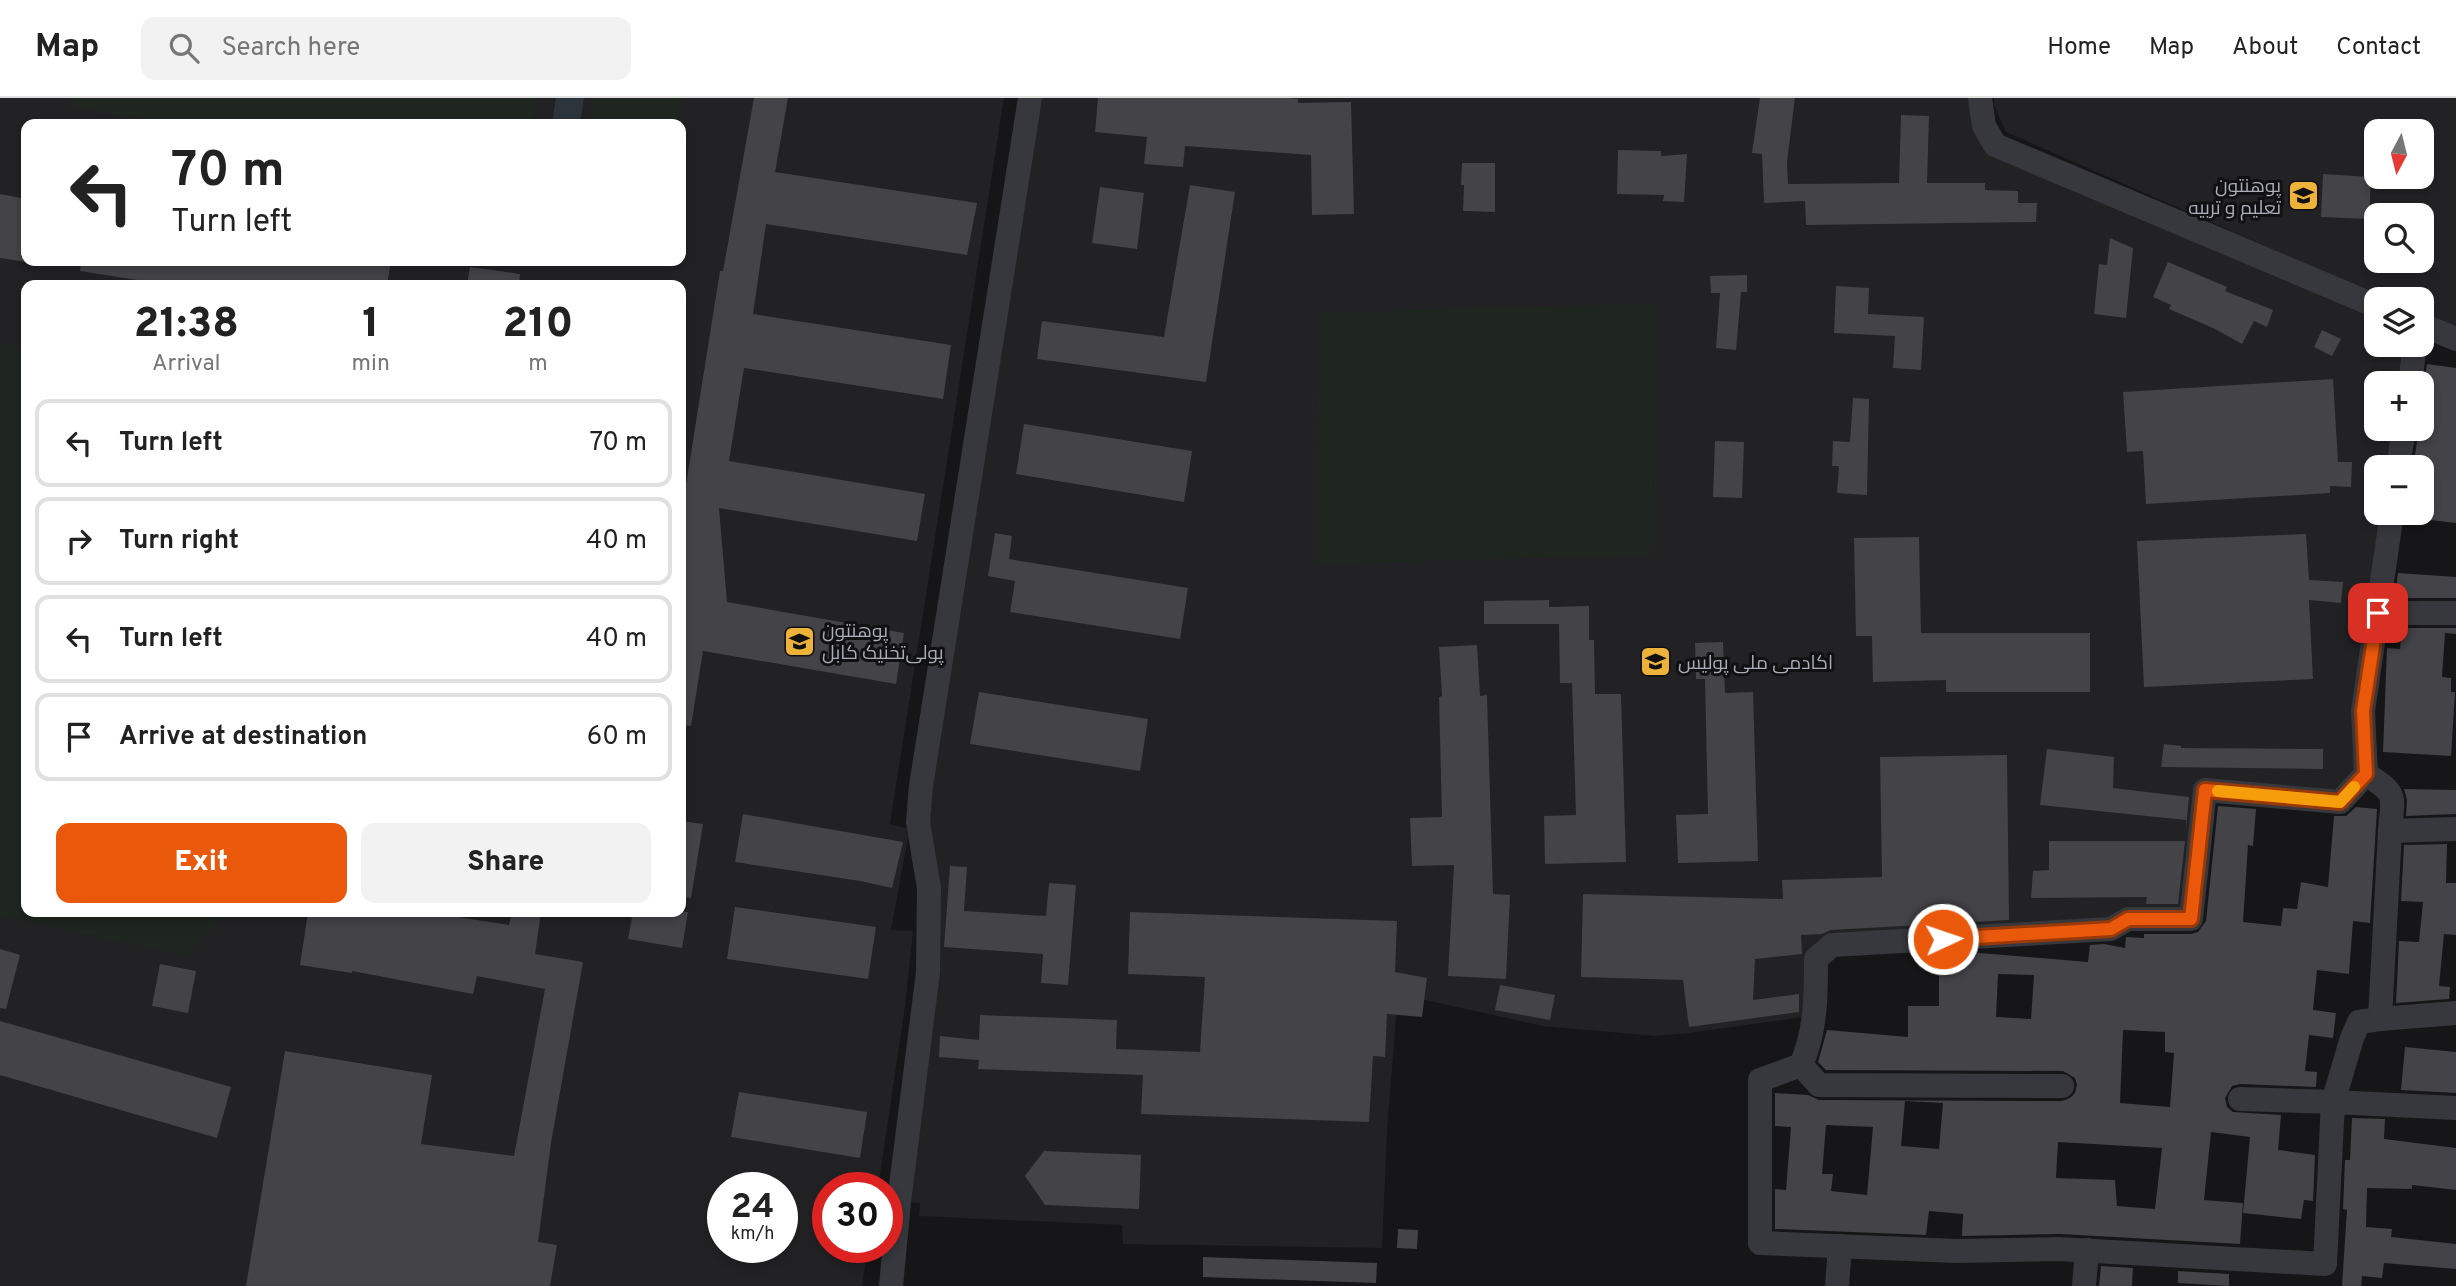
<!DOCTYPE html>
<meta charset="utf-8">
<style>
:root{--surface:#fff;--page:#f2f2f2;--text:#222;--muted:#767676;--line:#e0e0e0;--accent:#ea580c}
body{margin:0;font-family:Overpass,Cairo,sans-serif;background:var(--page);color:var(--text);height:100vh;display:flex;flex-direction:column;font-size:26px;white-space:nowrap}
*{box-sizing:border-box;margin:0}
p{font-size:23px;color:var(--muted)}
.icon{flex:none;width:38px;height:38px;fill:none;stroke:currentColor;stroke-width:2;stroke-linecap:round;stroke-linejoin:round}
.map{position:relative;flex:1;overflow:hidden}
.drawer{position:absolute;left:21px;top:182px;width:665px;height:637px;display:flex;flex-direction:column;background:var(--surface);border-radius:14px;box-shadow:0 4px 10px #0003}
.drawer>*{flex:none}
.hud{position:absolute;left:21px;top:21px;width:665px;height:147px;border-radius:14px;box-shadow:0 4px 10px #0003;background:#fff;color:var(--text);overflow:hidden}
.needle{width:46px;rotate:187deg}
.buttons{position:absolute;left:2364px;top:21px;display:grid;gap:14px}
.buttons a{display:grid;place-items:center;width:70px;height:70px;border-radius:14px;background:var(--surface);box-shadow:0 4px 10px #0003;font-size:35px}
.speed{position:absolute;left:707px;top:1074px;display:flex;gap:14px;font-size:35px;font-weight:700;text-align:center}
.speed>*{display:grid;place-content:center;width:91px;height:91px;border-radius:50%;background:var(--surface);box-shadow:0 4px 10px #0003;line-height:1}
.speed small{font-size:18px;font-weight:400}
.speed .limit{border:10px solid #d22;background:#fff;color:#111}
.pin{position:absolute;display:grid;place-items:center;width:60px;height:60px;color:#fff;margin:-30px;border-radius:14px;box-shadow:0 4px 10px #0006}
.me{position:absolute;width:77px;margin:-38px;rotate:87deg;stroke-linejoin:round;filter:drop-shadow(0 0 5px #0008)}
.turn{display:flex;align-items:center;gap:24px;height:147px;padding:0 35px;font-size:32px}
.turn .icon{width:91px;height:91px;stroke-width:2.5}
.turn b{display:block;font-size:49px;line-height:60px}
.eta{display:flex;justify-content:space-evenly;align-items:center;height:119px;text-align:center}
.eta b{font-size:42px;font-weight:800;line-height:49px}
.action{display:flex;gap:14px;margin-top:auto;padding:14px 35px}
.action a{flex:1;height:80px;border-radius:14px;background:var(--accent);color:#fff;font-size:28px;font-weight:800;line-height:80px;text-align:center}
.action a+a{background:var(--page);color:var(--text)}
ul{padding:0;list-style:none}
li{display:flex;align-items:center;gap:21px;height:88px;margin:0 14px 10px;padding:0 21px;border:4px solid var(--line);border-radius:14px}
li div{flex:1}
li b{display:block;font-size:26px}
li em{font-style:normal}
header{display:flex;align-items:center;gap:42px;box-sizing:border-box;height:98px;padding:0 35px;background:var(--surface);border-bottom:2px solid var(--line)}
header strong{font-size:33px}
nav{display:flex;gap:38px;margin-inline-start:auto;font-size:24px}
.search{width:490px;height:63px;background:var(--page);display:flex;align-items:center;gap:18px;box-sizing:border-box;padding:0 24px;border-radius:14px;color:var(--muted);font-size:26px}
.map>svg:first-child{display:block}
.built{fill:#222225;fill-rule:evenodd}
.green{fill:#1e261f}
.water{fill:#2d353c}
.building{fill:#434348;fill-rule:evenodd}
.lines{fill:none;stroke-linecap:round;stroke-linejoin:round}
.minor{stroke:#37383d;stroke-width:24}
.route-casing{stroke:#983908;stroke-width:18}
.route{stroke:#ea580c;stroke-width:12}
.slow{stroke:#f59e0b;stroke-width:12}
.labels{text-anchor:middle;stroke-width:6;stroke-linejoin:round;paint-order:stroke}
.poi-label{font-size:19px;fill:#a9adb8;stroke:#111113;text-anchor:start}
</style>
<header>
<strong>Map</strong>
<div class="search"><svg class="icon" aria-label="search" viewBox="0 0 24 24"><circle cx="10" cy="10" r="6"/><path d="M15 15l6 6"/></svg>Search here</div>
<nav><a>Home</a><a>Map</a><a>About</a><a>Contact</a></nav>
</header>
<div class="map">
<svg width="2456" height="1188" viewBox="0 0 2456 1188">
<rect width="100%" height="100%" fill="#161618"/>
<g class="built">
<path d="M0 0H1004L890 726 906 730 908 739 891 832 913 833 905 908 878 1090H828V1150H868L862 1188H0ZM26 26H681V163H26ZM26 187H681V814H26ZM723 1090H782V1150H723Z"/>
<path d="M1030 0H1980L1995 47 2376 208V247H2415L2410 285H2376V331H2404L2398 369H2376V415H2392L2365 648 2340 704 2206 692 2191 821 1832 847 1804 919 1689 935 1655 938 1543 928 1398 896 1387 1032 1382 1150 1123 1146 1122 1127 919 1118 920 1105 899 1104 928 874 918 724Z"/>
<path d="M1994 0H2456V232L2422 217V201H2386L2006 34 1994 7ZM2376 33H2422V79H2376ZM2376 117H2422V163H2376Z"/>
</g>
<g class="green">
<path d="M73 0H536L532 26H175L71 9Z"/>
<path d="M593 0H682L678 26H589Z"/>
<path d="M1653 205 1652 457 1316 466 1319 215Z"/>
<path d="M0 245 26 249V814H227L186 858 0 818Z"/>
</g>
<path class="water" d="M556 0H584L580 26H552Z"/>
<g class="building">
<path d="M754 0H788L775 74 977 105 967 157 766 126 753 216 951 247 943 301 744 270 729 363 925 396 917 443 719 410 727 504 904 535 896 586 703 553 691 628 681 627V418L720 173H723Z"/>
<path d="M1098 0H1287L1298 1V5L1351 4 1354 116 1312 117 1311 57 1185 48 1183 69 1144 66 1147 39 1095 34Z"/>
<path d="M1760 0H1795L1787 64 1788 86 1899 85 1901 17 1929 18 1927 85H1985V92L2018 93V105H2037L2036 124 1806 127 1805 103 1764 105 1762 56 1752 55Z"/>
<path d="M1618 52 1661 53V58L1687 56 1684 104 1663 103 1664 97 1617 96Z"/>
<path d="M1462 65H1495V114L1463 113 1464 87H1461Z"/>
<path d="M2323 76 2371 79 2369 121 2321 119Z"/>
<path d="M1190 87 1235 94 1206 284 1037 261 1042 223 1164 239Z"/>
<path d="M1100 89 1144 95 1137 151 1092 145Z"/>
<path d="M0 96 26 101V164L0 160Z"/>
<path d="M2110 140 2133 150 2126 220 2094 216 2099 166 2107 167Z"/>
<path d="M81 163H391L387 187H169L80 173Z"/>
<path d="M2168 164 2227 189 2225 193 2273 212 2267 229 2254 223 2242 246 2213 230 2169 211 2171 207 2153 199Z"/>
<path d="M470 169 520 176 519 187H467Z"/>
<path d="M1747 177V194H1741L1736 252 1716 250 1720 195H1711L1710 178Z"/>
<path d="M1836 188 1869 190 1868 216 1924 219 1921 272 1893 270 1895 238 1834 235Z"/>
<path d="M2322 232 2341 241 2332 258 2314 249Z"/>
<path d="M2427 266 2456 270V425L2422 421V369H2413L2419 331H2422V301Z"/>
<path d="M2333 281 2338 364H2352L2351 389 2330 388V395L2146 406 2143 353 2127 354 2123 294Z"/>
<path d="M1853 300 1869 301 1867 397 1837 395 1839 368H1832L1833 343 1850 344Z"/>
<path d="M1024 326 1192 353 1184 404 1016 376Z"/>
<path d="M1715 343 1744 344 1742 400 1713 399Z"/>
<path d="M995 435 1012 438 1009 461 1188 490 1180 541 1010 514 1015 483 988 478Z"/>
<path d="M2306 436 2309 482 2343 484 2341 505 2309 502 2313 581 2144 589 2137 443Z"/>
<path d="M1919 439 1921 535H2090V594H1946V582L1873 584 1872 538H1856L1854 440Z"/>
<path d="M2398 475 2456 479V500H2395Z"/>
<path d="M1549 502V509L1589 508V542H1594L1595 596H1621L1626 764 1545 766 1544 718 1576 717 1572 585H1560L1559 526H1484V503Z"/>
<path d="M2402 530H2456V536L2445 535 2442 579 2451 580V594H2455L2451 658 2383 654 2387 550 2400 551Z"/>
<path d="M1723 544 1725 595 1753 594 1758 763 1678 765 1676 717 1708 716 1705 581H1696L1695 545Z"/>
<path d="M1477 547 1480 598 1487 597 1493 796 1510 797 1506 881 1448 878 1454 767 1412 768 1410 720 1442 719 1439 599 1442 598 1439 549Z"/>
<path d="M979 594 1148 621 1140 673 970 646Z"/>
<path d="M2164 646 2181 648V650L2323 651V671L2161 669Z"/>
<path d="M2047 651 2114 659 2113 690 2189 699 2186 731V722L2040 707Z"/>
<path d="M2007 657 2009 822 1831 832 1822 836 1801 837 1802 856 1755 861 1753 902 1799 896V914L1689 929 1683 882 1581 879 1583 796 1783 801 1782 782 1882 779 1880 659Z"/>
<path d="M2404 691 2456 692V716L2406 718 2407 702Z"/>
<path d="M2218 708 2256 711 2253 748 2248 747 2243 824 2281 828 2283 810 2297 811 2301 784 2328 789 2334 718H2346L2356 709 2377 711 2370 825 2353 823 2349 876 2317 872 2313 912 2336 915 2333 940 2309 937 2305 973 2317 974 2316 989 2240 986 2232 988 2225 1000 2227 1009 2233 1014 2281 1017 2278 1052 2315 1057 2313 1103 2304 1102 2301 1121 2243 1115 2250 1039 2211 1034 2204 1102 2243 1105 2240 1146 2060 1136 1962 1138 1963 1116 1929 1113 1926 1137 1775 1131V1091L1786 1092 1791 1029 1775 1028V995L1808 997 1819 1002 2062 1003 2070 1000 2075 995 2077 987 2075 980 2063 973 1826 972 1818 964 1827 932 1908 939V908H1939V856L1967 854 2088 864 2090 847 2104 846 2125 850 2126 839 2144 840V836H2191L2198 834 2206 823ZM1998 876 2034 877 2031 921 1996 919ZM2123 932 2165 934V954L2174 955 2170 1009 2120 1005ZM1905 1003 1943 1005 1939 1051 1901 1048ZM1826 1027 1873 1029 1867 1097 1831 1093 1833 1076H1822ZM2058 1044 2162 1050 2155 1111 2117 1108 2115 1082 2056 1080Z"/>
<path d="M743 716 903 744 892 790 860 783 735 764Z"/>
<path d="M681 723 703 726 691 800 681 799Z"/>
<path d="M2049 743H2185L2178 806H2146L2147 799 2031 800 2033 773 2049 772Z"/>
<path d="M2447 746 2446 785H2456V837L2444 836 2439 888 2450 889 2449 901 2396 905 2399 843 2419 844 2423 804 2401 803 2404 747Z"/>
<path d="M950 768 967 769 964 813 1046 818 1049 785 1076 787 1068 887 1041 885 1043 856 944 849Z"/>
<path d="M735 809 876 829 868 881 727 861Z"/>
<path d="M308 814H426L509 827 512 814H541L535 856 583 864 551 1045 538 1144 557 1147 550 1188H246L285 953 432 977 421 1046 514 1058 545 891 477 878 473 896 352 873V875L300 867Z"/>
<path d="M633 814H688L682 850 628 841Z"/>
<path d="M1130 814 1397 823 1395 874 1427 880 1422 919 1387 916 1385 959 1373 958 1369 1024 1141 1016 1143 977 978 971 979 962 939 959 940 938 979 942 980 917 1117 922 1116 951 1200 954 1205 879 1128 876Z"/>
<path d="M0 851 20 857 6 911 0 910Z"/>
<path d="M160 866 196 873 188 915 152 908Z"/>
<path d="M1500 887 1555 897 1550 922 1495 912Z"/>
<path d="M0 923 231 989 217 1040 0 977Z"/>
<path d="M2405 949 2456 954V995L2401 992Z"/>
<path d="M739 994 867 1014 860 1060 731 1039Z"/>
<path d="M2352 1020 2385 1021 2384 1041 2456 1050V1092L2412 1087V1091L2367 1090 2366 1129 2392 1131 2391 1139 2456 1146V1171L2384 1165 2382 1180 2362 1178 2361 1188H2342L2347 1112 2343 1111 2345 1062H2350Z"/>
<path d="M1044 1053 1141 1057 1139 1111 1045 1107 1025 1078Z"/>
<path d="M1398 1131 1418 1132 1417 1151 1397 1150Z"/>
<path d="M1203 1159 1377 1165 1376 1185 1203 1179Z"/>
<path d="M2101 1168 2133 1170 2132 1188H2099Z"/>
<path d="M2178 1173 2229 1176V1188L2178 1185Z"/>
</g>
<g class="lines">
<g class="minor">
<path d="M1980 0 1984 28 1995 47 2376 208"/>
<path d="M2422 227 2456 241"/>
<path d="M2410 285 2415 247"/>
<path d="M2398 369 2404 331"/>
<path d="M2392 415 2363 613 2366 676 2340 704 2205 692 2191 821H2128L2111 831 1832 847 1816 861C1816 898 1816 933 1801 967L1760 982V1145L1957 1153 2059 1151 2325 1166 2333 1004 2456 1010"/>
<path d="M2378 515H2456"/>
<path d="M2366 676C2398 697 2393 696 2390 733"/>
<path d="M2380 921 2456 915"/>
<path d="M1801 967 1819 987 2062 988"/>
<path d="M2240 1001 2333 1004 2352 940 2359 924 2380 921 2390 733 2456 731"/>
<path d="M891 1188 899 1104 928 874 929 790 918 724 921 688 1030 0"/>
<path d="M1837 1188 1840 1148"/>
<path d="M2084 1188 2087 1152"/>
</g>
</g>
<g class="lines">
<defs>
<path id="route" d="M1943 841 2111 831 2128 821H2191L2205 692 2340 704 2366 676 2363 613 2378 515"/>
</defs>
<use href="#route" class="route-casing"/>
<use href="#route" class="route"/>
<path class="slow" d="M2218 693 2340 704 2354 689"/>
</g>
<defs>
<symbol id="university-square" viewBox="-11 -11 22 22"><rect x="-9" y="-9" width="18" height="18" rx="4" fill="#ecb23a" stroke="#111113"/><path d="M0-5L7-2L0 1L-7-2ZM-4 1L0 2.5L4 1V4Q0 6-4 4Z" fill="#111"/></symbol>
</defs>
<g fill-rule="evenodd">
<use href="#university-square" x="2286" y="80" width="35" height="35"/>
<use href="#university-square" x="782" y="526" width="35" height="35"/>
<use href="#university-square" x="1638" y="546" width="35" height="35"/>
</g>
<g class="labels">
<g class="poi-label">
<text x="2281" y="94" text-anchor="end">پوهنتون<tspan x="2281" dy="22">تعلیم و تربیه</tspan></text>
<text x="822" y="539">پوهنتون<tspan x="822" dy="22">پولی‌تخنیک کابل</tspan></text>
<text x="1678" y="571">اکادمی ملی پولیس</text>
</g>
</g>
</svg>
<div class="buttons">
<a><svg class="needle" viewBox="-14 -14 28 28"><path d="M0-13l5 13h-10z" fill="#e53935"/><path d="M0 13l5-13h-10z" fill="#767676"/></svg></a>
<a><svg class="icon" aria-label="search" viewBox="0 0 24 24"><circle cx="10" cy="10" r="6"/><path d="M15 15l6 6"/></svg></a>
<a><svg class="icon" aria-label="layers" viewBox="0 0 24 24"><path d="M12 4l9 5-9 5-9-5zM3 14l9 5 9-5"/></svg></a>
<a>+</a>
<a>−</a>
</div>
<div class="speed"><div>24<small>km/h</small></div><div class="limit">30</div></div>
<div class="pin" style="left:2378px;top:515px;background:#d93025"><svg class="icon" aria-label="arrive" viewBox="0 0 24 24"><path d="M6 21V4h12l-3 4 3 4H6"/></svg></div>
<svg class="me" style="left:1943px;top:841px" viewBox="-20 -20 40 40"><circle r="17" fill="#ea580c" stroke="#fff" stroke-width="3"/><path d="M0-11L8 9 0 5-8 9z" fill="#fff"/></svg>
<div class="hud">
<div class="turn"><svg class="icon" aria-label="left" viewBox="0 0 24 24"><path d="M17 20v-9H6M10 6l-5 5 5 5"/></svg><div><b>70 m</b>Turn left</div></div>
</div>
<section class="drawer">
<div class="eta">
<div><b>21:38</b><p>Arrival</p></div>
<div><b>1</b><p>min</p></div>
<div><b>210</b><p>m</p></div>
</div>
<ul>
<li><svg class="icon" aria-label="left" viewBox="0 0 24 24"><path d="M17 20v-9H6M10 6l-5 5 5 5"/></svg><div><b>Turn left</b></div><em>70 m</em></li>
<li><svg class="icon" aria-label="right" viewBox="0 0 24 24"><path d="M7 20v-9h11M14 6l5 5-5 5"/></svg><div><b>Turn right</b></div><em>40 m</em></li>
<li><svg class="icon" aria-label="left" viewBox="0 0 24 24"><path d="M17 20v-9H6M10 6l-5 5 5 5"/></svg><div><b>Turn left</b></div><em>40 m</em></li>
<li><svg class="icon" aria-label="arrive" viewBox="0 0 24 24"><path d="M6 21V4h12l-3 4 3 4H6"/></svg><div><b>Arrive at destination</b></div><em>60 m</em></li>
</ul>
<div class="action"><a>Exit</a><a>Share</a></div>
</section>
</div>
